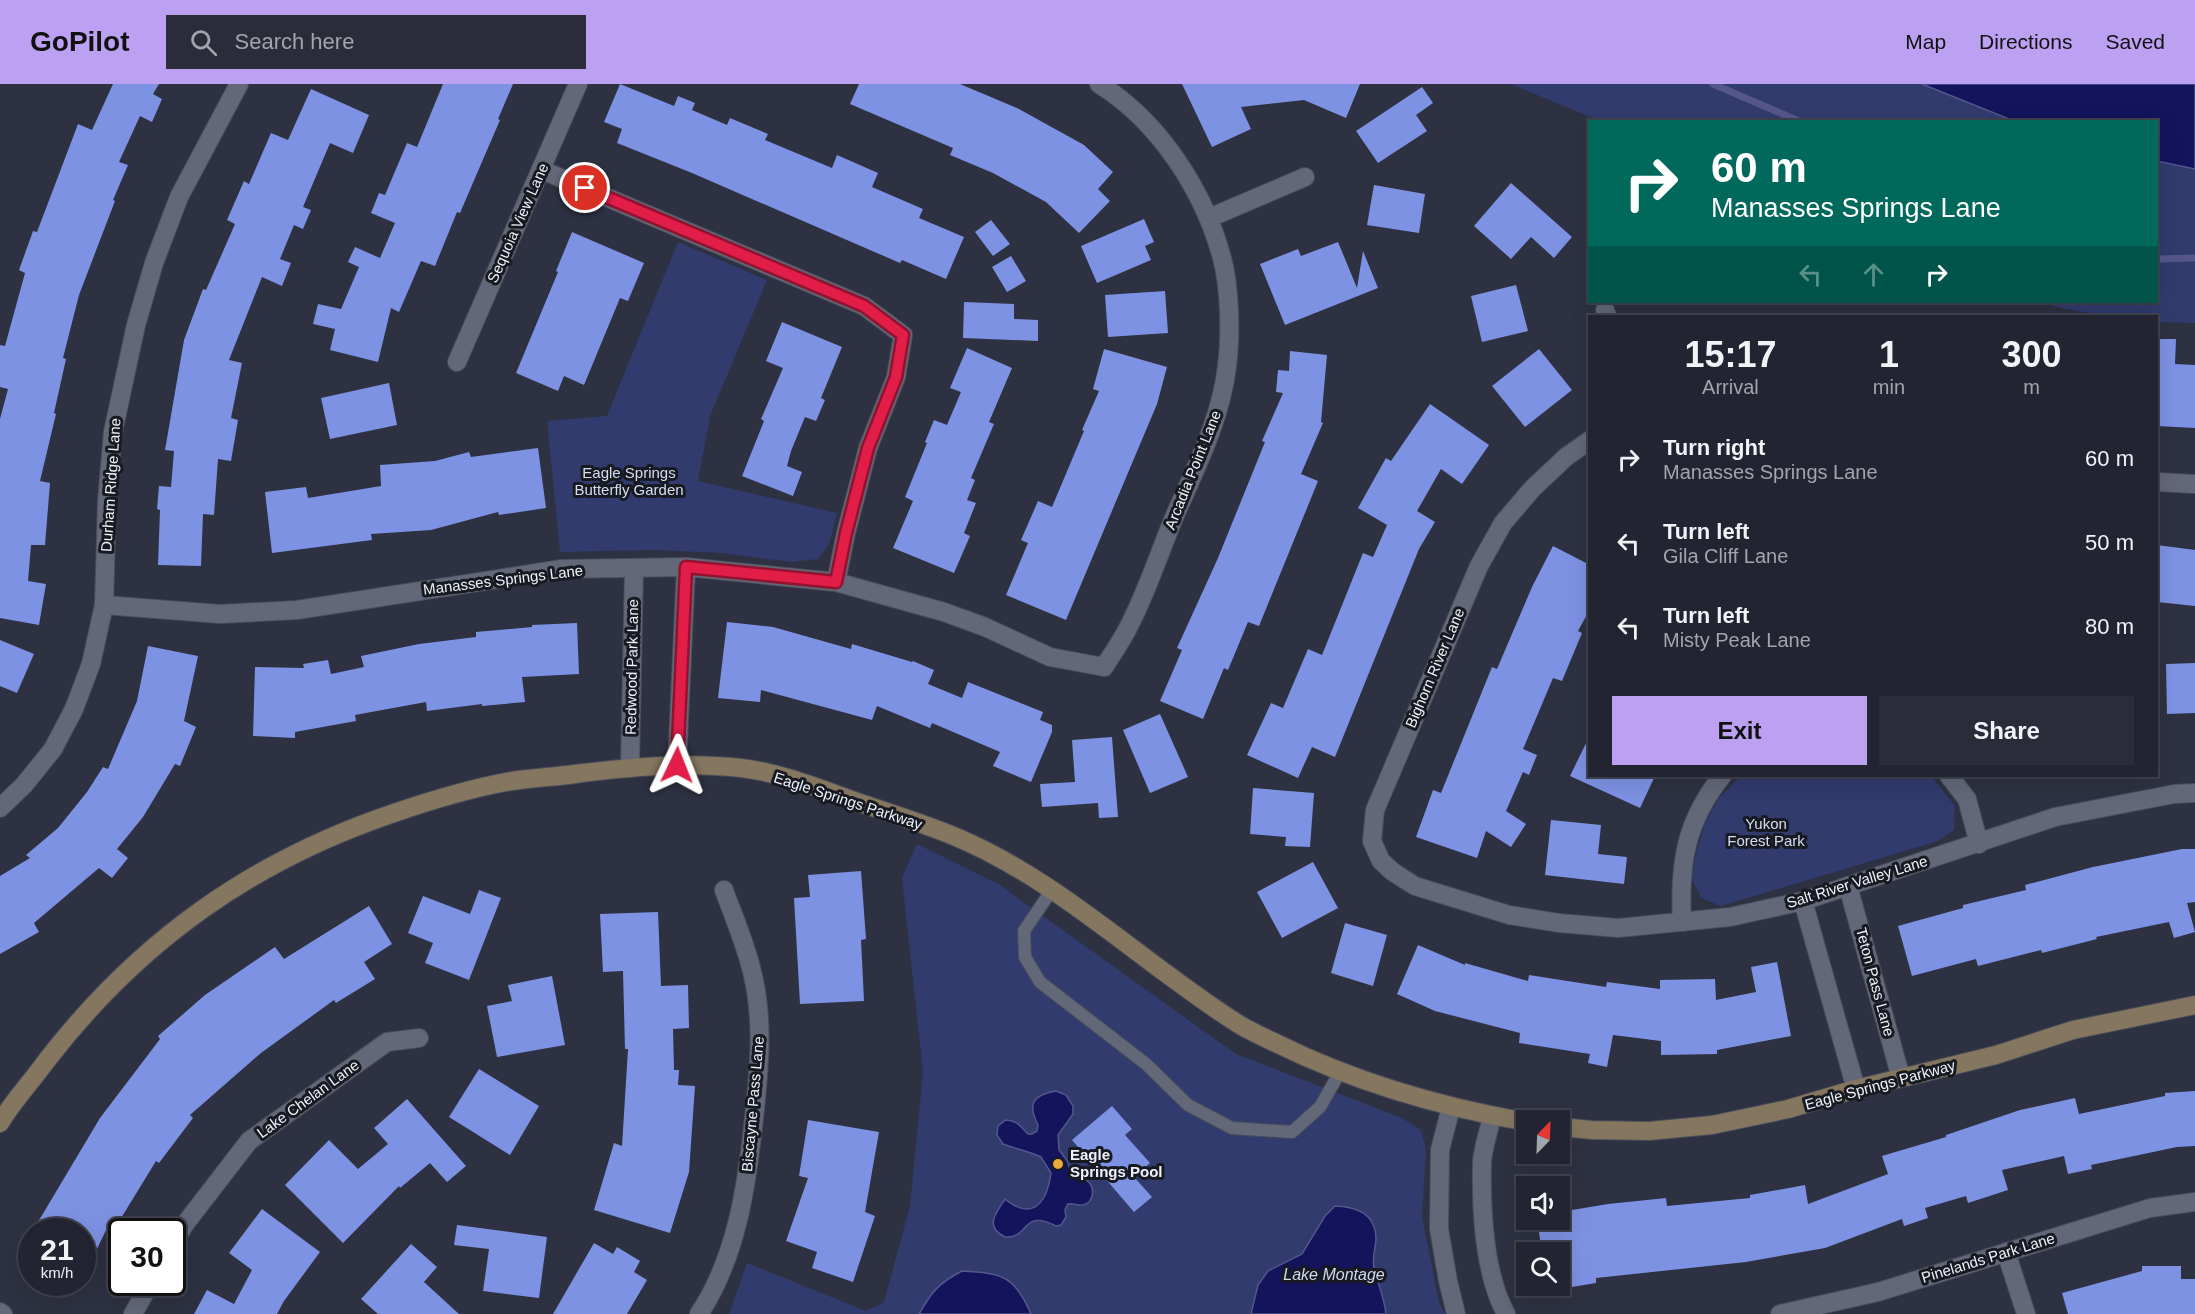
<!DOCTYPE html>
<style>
:root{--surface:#222531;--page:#2a2d39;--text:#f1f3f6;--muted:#a2a5ab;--line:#3f424d;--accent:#bca0f2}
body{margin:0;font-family:Helvetica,sans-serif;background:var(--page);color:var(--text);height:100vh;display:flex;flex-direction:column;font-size:22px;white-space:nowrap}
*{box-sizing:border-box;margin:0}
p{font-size:20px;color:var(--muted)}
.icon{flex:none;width:33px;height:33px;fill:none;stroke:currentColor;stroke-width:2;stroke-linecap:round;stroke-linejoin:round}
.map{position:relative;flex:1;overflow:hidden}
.drawer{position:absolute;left:1588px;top:231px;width:570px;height:462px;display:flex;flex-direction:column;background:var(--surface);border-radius:0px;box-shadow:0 6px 24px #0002,0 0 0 2px var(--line)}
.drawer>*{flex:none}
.guide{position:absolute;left:1588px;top:36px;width:570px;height:183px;border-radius:0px;box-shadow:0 6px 24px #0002,0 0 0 2px var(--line);background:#00695c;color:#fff;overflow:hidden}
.needle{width:39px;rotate:23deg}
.tools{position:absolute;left:1516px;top:1026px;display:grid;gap:12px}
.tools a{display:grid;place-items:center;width:54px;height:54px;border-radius:0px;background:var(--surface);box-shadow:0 6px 24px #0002,0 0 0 2px var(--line);font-size:30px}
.speed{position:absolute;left:18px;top:1134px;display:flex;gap:12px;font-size:30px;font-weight:700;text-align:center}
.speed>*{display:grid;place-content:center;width:78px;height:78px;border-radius:50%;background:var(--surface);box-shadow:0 6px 24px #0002,0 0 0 2px var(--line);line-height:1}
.speed small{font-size:15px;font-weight:400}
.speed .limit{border:3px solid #111;border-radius:9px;background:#fff;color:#111}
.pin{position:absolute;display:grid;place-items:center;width:51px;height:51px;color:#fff;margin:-26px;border:3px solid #fff;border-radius:50%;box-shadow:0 2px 6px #0007}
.me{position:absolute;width:66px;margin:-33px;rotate:2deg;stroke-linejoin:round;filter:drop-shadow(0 0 4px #0008)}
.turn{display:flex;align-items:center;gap:21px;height:126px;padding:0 24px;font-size:27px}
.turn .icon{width:78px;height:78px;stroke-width:2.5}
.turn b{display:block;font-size:42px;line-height:51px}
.lanes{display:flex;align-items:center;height:57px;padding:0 24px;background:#0003;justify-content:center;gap:30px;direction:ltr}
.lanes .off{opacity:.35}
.eta{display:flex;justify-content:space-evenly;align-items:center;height:102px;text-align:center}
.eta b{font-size:36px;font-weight:600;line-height:42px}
.primary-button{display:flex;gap:12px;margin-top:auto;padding:12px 24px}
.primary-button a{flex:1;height:69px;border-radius:0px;background:var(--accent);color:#111;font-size:24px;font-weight:600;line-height:69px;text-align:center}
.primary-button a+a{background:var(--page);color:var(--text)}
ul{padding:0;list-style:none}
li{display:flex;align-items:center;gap:18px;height:84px;padding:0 24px}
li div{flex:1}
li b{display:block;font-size:22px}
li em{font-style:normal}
header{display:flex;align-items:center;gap:36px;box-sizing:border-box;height:84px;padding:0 30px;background:var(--accent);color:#111}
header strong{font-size:28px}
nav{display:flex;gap:33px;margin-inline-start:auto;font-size:21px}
.search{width:420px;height:54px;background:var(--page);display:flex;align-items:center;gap:15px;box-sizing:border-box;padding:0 21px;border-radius:0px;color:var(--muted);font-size:22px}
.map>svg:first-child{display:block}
.green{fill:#313b6e}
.water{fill:#13145c;stroke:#55568c;stroke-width:1.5}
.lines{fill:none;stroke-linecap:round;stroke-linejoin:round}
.stream{stroke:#55568c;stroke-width:7}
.building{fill:#7e92e4}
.lane-casing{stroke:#494d5a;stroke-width:14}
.street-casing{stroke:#494d5a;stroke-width:20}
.secondary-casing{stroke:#494d5a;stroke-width:20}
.lane{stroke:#636879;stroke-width:12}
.street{stroke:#636879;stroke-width:18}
.secondary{stroke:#85765f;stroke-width:18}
.route-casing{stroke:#92132f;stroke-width:15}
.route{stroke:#e11d48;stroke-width:10}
.poi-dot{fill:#ebaa39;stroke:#181a21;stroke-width:2}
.labels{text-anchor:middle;stroke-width:6;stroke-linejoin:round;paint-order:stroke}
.street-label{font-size:15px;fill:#eef1fb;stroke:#181a21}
.park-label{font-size:15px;fill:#d6ddf3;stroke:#181a21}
.poi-label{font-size:15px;font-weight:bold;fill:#eef1fb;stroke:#181a21;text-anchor:start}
.water-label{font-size:16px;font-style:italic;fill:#d1d8ee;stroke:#181a21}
</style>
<header>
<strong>GoPilot</strong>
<div class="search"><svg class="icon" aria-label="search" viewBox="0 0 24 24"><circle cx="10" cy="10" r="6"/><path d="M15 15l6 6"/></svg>Search here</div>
<nav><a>Map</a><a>Directions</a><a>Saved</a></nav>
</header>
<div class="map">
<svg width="2195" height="1230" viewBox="0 0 2195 1230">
<rect width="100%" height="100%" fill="#2d3141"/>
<g class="green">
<path d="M1511 0H1922L2014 37H1600Z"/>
<path d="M2157 77 2195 85V239L2157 238V232H2106L2061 224 2040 218H2157Z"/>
<path d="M678 158 767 196 710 332 698 397 837 429 829 460 818 475 792 478 721 469 655 466 560 468 547 337 607 332Z"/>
<path d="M1741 692H1931L1955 722 1954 746 1938 757 1721 822 1701 814 1692 796 1695 773 1705 739 1719 714Z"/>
<path d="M917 760 1000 801 1236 970 1402 1034 1421 1046 1426 1066 1422 1133 1439 1218 1445 1230H729L747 1179 866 1227 884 1218 910 1122 923 988 902 794Z"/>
</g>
<g class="water">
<path d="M1922 0H2195V85L2157 77V38L2014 37Z"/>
<path d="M1056 1007 1066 1011 1073 1022V1030L1058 1051 1059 1066 1068 1078 1071 1093C1076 1096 1080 1094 1086 1096 1095 1101 1095 1118 1083 1121 1079 1122 1073 1119 1068 1120L1065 1126 1066 1133 1061 1141 1056 1142C1021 1124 1030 1155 1005 1153 983 1142 997 1128 1005 1115 1033 1138 1047 1118 1051 1089L1041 1073C1028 1067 1016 1065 1003 1060L997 1051 998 1042 1006 1036C1018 1037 1020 1042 1028 1050H1032L1037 1047 1038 1041C1027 1020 1033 1011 1056 1007Z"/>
<path d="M1335 1122C1358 1123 1376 1130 1376 1156 1375 1165 1372 1175 1374 1184 1378 1200 1384 1213 1386 1230H1251L1258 1201 1268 1187 1302 1170 1325 1132Z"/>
<path d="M962 1187C1002 1189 1015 1192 1031 1230H919C932 1207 939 1199 962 1187Z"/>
</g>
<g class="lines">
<g class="stream">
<path d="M1713 0 1801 38"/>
<path d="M2157 175 2195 174"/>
</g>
</g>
<g class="building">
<path d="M113 0H159L153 10 162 15 152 38 140 32 119 78 128 81 113 116 115 117 79 211 63 274 66 275 54 329 56 330 40 397 50 399 45 461H31L28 497 46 500 39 541 0 534V335L8 305 0 303V261L5 262 25 189 19 186 33 147 37 148 78 40 92 46Z"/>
<path d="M443 0H513L498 35 500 36 460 129 457 128 435 182 421 177 399 228 391 224 378 278 330 266 335 245 313 240 318 220 341 225 359 183 348 178 355 163 380 174 395 139 371 129 379 109 385 111 407 59 417 63Z"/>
<path d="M620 0 674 22 678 12 695 19 692 26 727 41 730 34 768 50 765 56 832 84 837 71 878 89 872 103 923 125 919 134 964 153 946 195 902 176 900 179 692 89 617 59 622 45 604 38Z"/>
<path d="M859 0H960L1019 25 1084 61 1113 88 1098 105 1110 117 1079 149 1046 118 993 89 950 71 953 64 850 20Z"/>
<path d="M1182 0H1360L1346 34 1304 16 1241 23 1251 45 1212 63Z"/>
<path d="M1422 3 1433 19 1416 31 1427 47 1378 79 1356 47Z"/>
<path d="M311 5 369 31 353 69 330 59 303 123 311 126 303 145 294 141 280 175 291 179 282 202 262 193 229 276 242 279 231 334 238 336 231 377 218 375 214 431 203 430 201 482 158 481 160 426 157 425 159 402 171 403 174 367 165 366 184 256 203 205 206 206 235 140 227 136 244 97 249 100 271 49 288 56Z"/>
<path d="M1511 99 1572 153 1554 174 1531 153 1511 175 1474 142Z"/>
<path d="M1374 101 1425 110 1419 149 1367 141Z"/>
<path d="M1144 135 1154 158 1145 162 1151 176 1097 199 1081 162Z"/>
<path d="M991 136 1010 160 993 172 975 148Z"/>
<path d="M572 148 644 179 628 217 620 214 584 301 564 292 558 307 516 289 558 188 556 187Z"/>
<path d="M1338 158 1357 204 1363 167 1378 204 1285 241 1260 180 1298 165 1301 172Z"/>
<path d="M1011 172 1026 197 1007 208 992 183Z"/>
<path d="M1516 201 1528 247 1482 258 1471 212Z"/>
<path d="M1165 207 1168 249 1108 253 1105 211Z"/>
<path d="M964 218 1014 220V235L1038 236V257L963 254Z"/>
<path d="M782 238 842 263 821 314 825 316 816 337 805 333 791 367 787 382 802 388 793 412 742 392 764 337 761 335 783 284 766 277Z"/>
<path d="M2157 255H2176L2175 280 2195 281V344L2157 342Z"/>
<path d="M967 264 1012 284 989 338 994 340 971 394 975 396 967 416 976 419 964 449 970 452 954 489 893 464 913 417 905 413 927 359 925 358 934 336 947 341 961 308 950 304Z"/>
<path d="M1104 265 1167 283 1157 320 1066 536 1006 511 1028 459 1021 456 1038 417 1052 423 1084 347 1082 346 1099 307 1093 305Z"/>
<path d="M1539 265 1572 306 1525 343 1492 302Z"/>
<path d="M1290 267 1327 271 1321 338 1323 339 1301 390 1318 397 1259 542 1248 538 1228 586 1224 584 1203 635 1160 617 1182 566 1177 564 1218 474 1265 358 1262 357 1283 309 1276 308 1278 286 1289 287Z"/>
<path d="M389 299 397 341 330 355 321 314Z"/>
<path d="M1430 320 1489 361 1462 400 1441 385 1417 427 1435 438 1419 465 1335 673 1312 663 1298 694 1247 671 1271 619 1283 624 1308 565 1322 571 1363 469 1373 473 1387 441 1358 424 1386 374 1391 377Z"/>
<path d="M538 364 546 424 499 431 498 428 431 446 371 450 372 456 272 469 265 408 306 403 308 414 381 402 380 381 435 377 469 368 471 373Z"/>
<path d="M2157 461 2195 466V522L2157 518Z"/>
<path d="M1553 462 1590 481V525L1578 547 1582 549 1562 597 1553 594 1523 665 1537 671 1529 691 1523 688 1506 727 1526 740 1511 763 1486 747 1477 774 1416 753 1433 706 1441 709 1492 583 1497 585 1532 503Z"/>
<path d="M727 538 773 543 851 565 852 560 912 578 913 577 934 586 928 600 962 614 968 598 1043 628 1040 636 1052 641V648L1031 698 993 682 1000 668 932 639 930 644 877 622 872 636 761 606 760 618 718 614Z"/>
<path d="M577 539 579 590 522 593 525 618 482 622V620L427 627 426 618 355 631 356 637 295 648V654L253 652 255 583 304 584 303 580 328 576 331 590 364 583 361 572 419 560 476 553V548L532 543V541Z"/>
<path d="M0 556 34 570 17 609 0 602Z"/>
<path d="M148 562 198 572 184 637 196 643 180 682 175 680 143 733 117 765 128 774 112 794 99 784 34 839 39 848 0 870V792L30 774 26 771 58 744 87 708 103 683 108 685 137 617Z"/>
<path d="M2195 579V629L2167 630 2166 580Z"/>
<path d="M1160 630 1188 693 1150 709 1123 646Z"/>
<path d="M1590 651V692H1655L1640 724 1570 692Z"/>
<path d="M1112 653 1118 733 1099 734 1098 719 1042 723 1040 700 1075 698 1072 656Z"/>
<path d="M1253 704 1314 709 1310 763 1285 762 1286 753 1250 750Z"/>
<path d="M1551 736 1601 741 1598 770 1627 773 1624 800 1545 791Z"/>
<path d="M2182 765H2195V818L2187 819 2195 848 2174 854 2169 838 2096 853 2097 855 2042 869 2041 866 1978 882 1976 875 1912 892 1898 842 1963 824V821L2026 806 2025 801 2093 783Z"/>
<path d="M1313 778 1338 824 1282 854 1257 808Z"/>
<path d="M861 787 866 855 861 856 864 917 800 920 794 814 810 813 808 791Z"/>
<path d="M479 806 501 814 469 896 425 879 433 859 408 849 423 812 470 830Z"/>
<path d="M369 822 392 860 364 878 375 895 336 919 334 916 261 969 190 1031 193 1034 159 1079 156 1077 115 1144 109 1140 82 1196V1148H32L100 1034 160 955 158 952 205 911 275 863 284 875Z"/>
<path d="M658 828 661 902 688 901 689 944 673 945 674 986H679L678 1001 695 1002 689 1088 670 1149 594 1126 614 1059 622 1062 628 965H625L623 887 603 888 600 830Z"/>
<path d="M1345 839 1387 851 1373 902 1331 889Z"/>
<path d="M1418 861 1465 881V879L1528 897 1529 891 1606 903 1607 898 1660 905V896L1715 895 1716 916 1756 908 1751 883 1777 878 1791 952 1717 966V970L1661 971V957L1613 951 1607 983 1588 979 1590 970 1519 959 1520 949 1435 927 1397 910Z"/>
<path d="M552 892 565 961 497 973 487 922 512 917 508 901Z"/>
<path d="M479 985 539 1022 510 1071 449 1033Z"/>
<path d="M2195 1007V1062L2177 1063 2091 1081 2092 1085 2068 1090 2064 1072 2002 1086 2008 1106 1968 1119 1966 1112 1925 1124 1928 1134 1904 1142 1902 1135 1825 1164 1746 1178 1596 1194V1199L1560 1205V1168H1542L1537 1136H1560V1128L1608 1120 1666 1114 1667 1122 1750 1114V1111L1805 1101 1808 1120 1888 1090 1882 1072 1946 1053V1051L2020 1026 2075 1014 2079 1030 2165 1012V1009Z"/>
<path d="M407 1015 466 1082 447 1098 430 1079 400 1104 399 1102 343 1159 285 1101 329 1056 358 1085 388 1060 374 1044Z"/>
<path d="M1112 1022 1132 1045 1125 1051 1150 1079 1134 1093 1152 1113 1134 1128 1072 1056Z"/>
<path d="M808 1036 879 1048 865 1128 875 1132 853 1198 812 1184 817 1168 786 1157 808 1094 799 1092Z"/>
<path d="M262 1125 320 1168 284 1217 277 1230H194L207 1206 234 1220 252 1186 229 1169Z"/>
<path d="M457 1141 547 1153 539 1214 483 1207 489 1165 454 1161Z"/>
<path d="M594 1159 613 1170 617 1163 640 1177 634 1188 647 1196 627 1230H553Z"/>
<path d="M411 1160 437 1183 424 1198 459 1230H378L361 1215Z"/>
<path d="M2142 1182H2181V1195H2195V1230H2068L2062 1209 2142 1187Z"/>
</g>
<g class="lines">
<defs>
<path id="lane" d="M1051 807 1024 847 1025 873 1040 898 1146 980 1188 1021 1232 1044 1292 1048 1320 1023 1340 988"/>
<g id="street">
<path d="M542 86 864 222 903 251 896 293 868 364 846 449 836 498"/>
<path d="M1209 134 1305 93"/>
<path d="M1605 226 1607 232"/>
<path d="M457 278 578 0"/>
<path d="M1590 356 1566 373 1533 404 1503 439 1479 482 1375 726 1372 757 1381 777 1393 788 1415 802 1509 831 1559 839 1618 844 1730 833 1803 817 2055 733 2174 710 2195 709"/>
<path d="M2157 398 2195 400"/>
<path d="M104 521 220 530 297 526 562 485 686 483 836 498 944 528 985 543 1050 573 1104 583C1113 569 1123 555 1130 540 1147 507 1159 470 1173 436 1194 387 1221 336 1227 282 1231 251 1230 204 1222 174 1204 107 1159 37 1099 0"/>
<path d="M677 681 686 483"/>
<path d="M630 682 634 484"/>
<path d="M1949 692 1967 715 1979 760"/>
<path d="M0 724 24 701 53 665 74 625 91 580 104 521 107 417 113 348 136 241 154 179 179 113 239 0"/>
<path d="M1848 802 1901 994"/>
<path d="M1803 817 1856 1005"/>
<path d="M1682 838C1679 781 1685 738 1722 692"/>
<path d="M1451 1023 1440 1066 1439 1145 1448 1197 1456 1230"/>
<path d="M1492 1032C1489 1047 1483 1063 1482 1078 1481 1124 1484 1189 1506 1230"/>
<path d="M172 1161 185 1140 249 1057 387 958 419 954"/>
<path d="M2006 1168 2026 1230"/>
<path d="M0 1228 3 1230"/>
<path d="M133 1230 151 1198"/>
<path d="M699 1230C737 1173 747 1100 754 1034 759 987 764 939 753 892 747 863 734 834 724 806"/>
<path d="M1780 1230 1878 1208 2150 1124 2195 1118"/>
</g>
<g id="secondary">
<path d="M0 1039C13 1017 32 997 47 976 140 856 253 776 397 728 432 716 469 705 506 698 529 694 553 693 575 690 630 683 685 678 741 684 784 689 825 707 866 721 896 731 927 741 956 753 1059 796 1146 882 1240 941 1252 948 1265 954 1278 960 1357 999 1441 1023 1527 1038"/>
<path d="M1560 1043 1592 1046 1649 1047 1712 1041 1788 1025 1856 1005 1996 971 2073 946 2195 921"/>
</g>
</defs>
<use href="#lane" class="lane-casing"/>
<use href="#street" class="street-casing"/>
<use href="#secondary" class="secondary-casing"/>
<use href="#lane" class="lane"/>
<use href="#street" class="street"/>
<use href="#secondary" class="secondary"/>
</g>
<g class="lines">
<defs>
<path id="route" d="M585 104 864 222 903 251 896 293 868 364 846 449 836 498 686 483 677 681"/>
</defs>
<use href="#route" class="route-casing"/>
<use href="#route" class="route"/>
</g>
<circle class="poi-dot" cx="1058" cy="1080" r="6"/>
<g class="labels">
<g class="street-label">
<text transform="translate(518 139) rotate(-66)" y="5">Sequoia View Lane</text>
<text transform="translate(1193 386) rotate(-68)" y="5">Arcadia Point Lane</text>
<text transform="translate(111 401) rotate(-86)" y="5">Durham Ridge Lane</text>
<text transform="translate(503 496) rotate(-7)" y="5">Manasses Springs Lane</text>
<text transform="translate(632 583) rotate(-89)" y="5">Redwood Park Lane</text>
<text transform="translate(1435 584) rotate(-67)" y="5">Bighorn River Lane</text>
<text transform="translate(848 717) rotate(18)" y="5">Eagle Springs Parkway</text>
<text transform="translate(1857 798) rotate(-17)" y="5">Salt River Valley Lane</text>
<text transform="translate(1875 898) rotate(75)" y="5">Teton Pass Lane</text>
<text transform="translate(1880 1001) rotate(-15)" y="5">Eagle Springs Parkway</text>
<text transform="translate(308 1015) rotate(-36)" y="5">Lake Chelan Lane</text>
<text transform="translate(753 1020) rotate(-85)" y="5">Biscayne Pass Lane</text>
<text transform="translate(1988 1174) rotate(-17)" y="5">Pinelands Park Lane</text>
</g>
<g class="park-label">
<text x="629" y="394">Eagle Springs<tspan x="629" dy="17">Butterfly Garden</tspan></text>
<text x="1766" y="745">Yukon<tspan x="1766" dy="17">Forest Park</tspan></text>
</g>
<g class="poi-label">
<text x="1070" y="1076">Eagle<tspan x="1070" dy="17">Springs Pool</tspan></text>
</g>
<g class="water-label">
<text x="1334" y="1196">Lake Montage</text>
</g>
</g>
</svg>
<div class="tools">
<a><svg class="needle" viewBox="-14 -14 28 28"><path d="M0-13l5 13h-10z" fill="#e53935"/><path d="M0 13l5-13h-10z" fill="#a2a5ab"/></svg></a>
<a><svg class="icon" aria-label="sound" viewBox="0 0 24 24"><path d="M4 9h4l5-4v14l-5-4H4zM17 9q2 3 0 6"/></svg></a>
<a><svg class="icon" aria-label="search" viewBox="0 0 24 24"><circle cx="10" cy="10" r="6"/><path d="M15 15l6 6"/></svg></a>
</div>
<div class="speed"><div>21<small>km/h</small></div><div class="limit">30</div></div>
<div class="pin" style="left:585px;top:104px;background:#d93025"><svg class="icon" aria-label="arrive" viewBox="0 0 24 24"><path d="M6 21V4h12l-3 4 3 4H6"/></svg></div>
<svg class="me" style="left:677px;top:681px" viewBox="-20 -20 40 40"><path d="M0-17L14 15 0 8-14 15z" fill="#e11d48" stroke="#fff" stroke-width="4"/></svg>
<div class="guide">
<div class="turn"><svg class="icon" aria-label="right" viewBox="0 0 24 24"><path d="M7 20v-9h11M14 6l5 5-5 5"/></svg><div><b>60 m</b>Manasses Springs Lane</div></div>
<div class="lanes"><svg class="icon off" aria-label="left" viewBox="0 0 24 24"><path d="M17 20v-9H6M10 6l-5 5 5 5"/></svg><svg class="icon off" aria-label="ahead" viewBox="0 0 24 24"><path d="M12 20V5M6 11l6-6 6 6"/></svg><svg class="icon" aria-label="right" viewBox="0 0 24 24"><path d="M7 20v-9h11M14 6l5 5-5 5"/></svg></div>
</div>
<section class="drawer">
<div class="eta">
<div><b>15:17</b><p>Arrival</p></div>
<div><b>1</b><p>min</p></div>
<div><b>300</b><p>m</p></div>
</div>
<ul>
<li><svg class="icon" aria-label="right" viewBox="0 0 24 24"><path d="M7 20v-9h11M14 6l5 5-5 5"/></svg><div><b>Turn right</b><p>Manasses Springs Lane</p></div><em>60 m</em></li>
<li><svg class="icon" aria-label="left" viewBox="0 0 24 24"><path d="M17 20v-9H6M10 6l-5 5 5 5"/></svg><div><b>Turn left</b><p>Gila Cliff Lane</p></div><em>50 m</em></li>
<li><svg class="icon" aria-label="left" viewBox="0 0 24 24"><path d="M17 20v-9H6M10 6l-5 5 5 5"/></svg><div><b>Turn left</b><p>Misty Peak Lane</p></div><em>80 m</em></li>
</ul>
<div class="primary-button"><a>Exit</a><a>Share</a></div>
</section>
</div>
